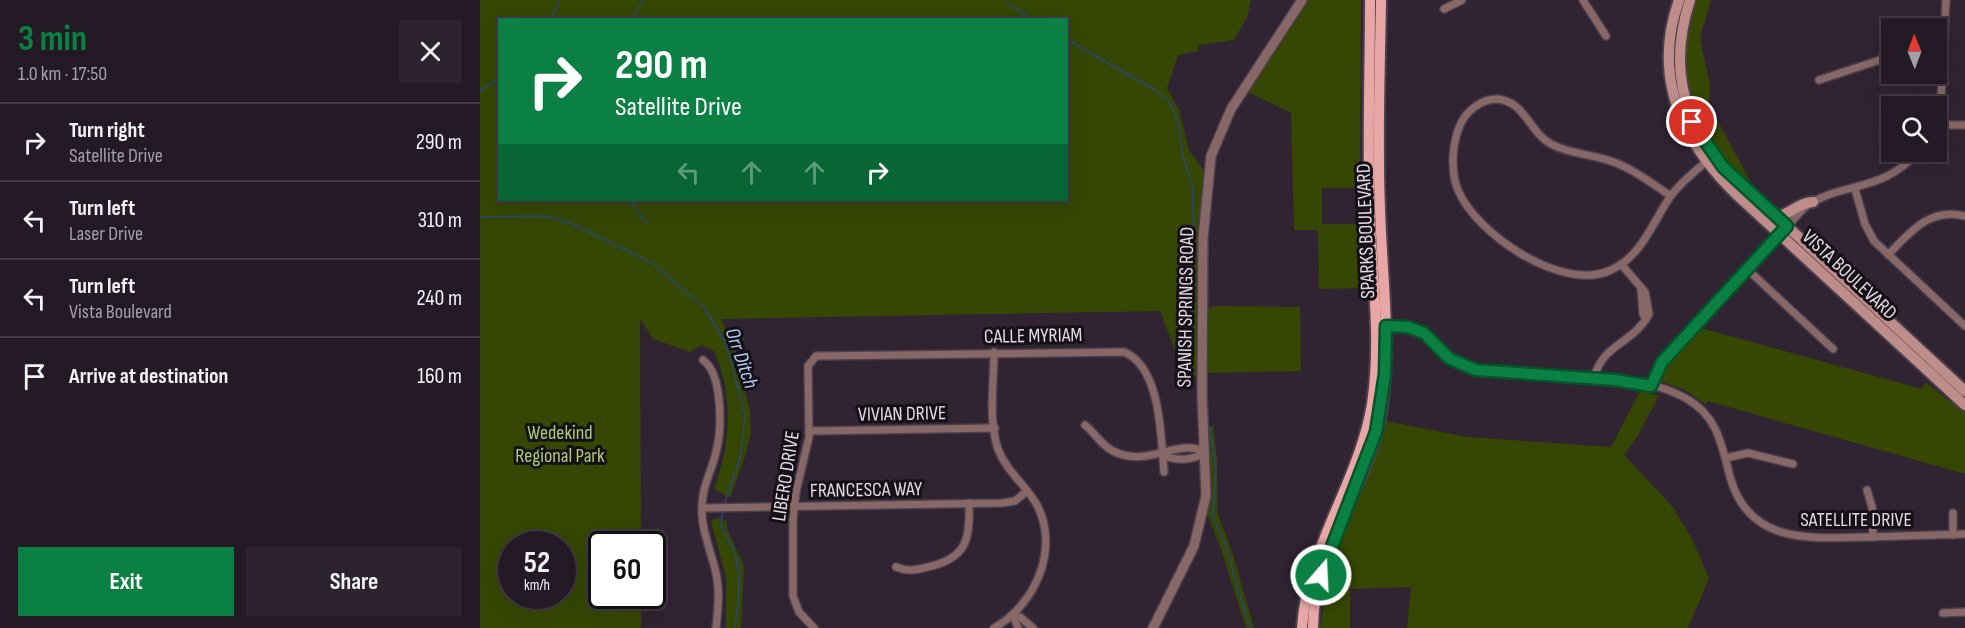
<!DOCTYPE html>
<meta charset="utf-8">
<style>
:root{--surface:#241a26;--page:#2c232e;--text:#f1f3f6;--muted:#a3a1a7;--line:#413843;--accent:#0b8043}
body{margin:0;font-family:"Sofia Sans Condensed",sans-serif;background:var(--page);color:var(--text);height:100vh;display:flex;flex-direction:column;font-size:22px;white-space:nowrap}
*{box-sizing:border-box;margin:0}
p{font-size:20px;color:var(--muted)}
.icon{flex:none;width:33px;height:33px;fill:none;stroke:currentColor;stroke-width:2;stroke-linecap:round;stroke-linejoin:round}
.map{position:relative;flex:1;overflow:hidden}
.sheet{display:flex;flex-direction:column;background:var(--surface);width:480px}
.sheet>*{flex:none}
.banner{position:absolute;left:18px;top:18px;width:570px;height:183px;border-radius:0px;box-shadow:0 6px 24px #0002,0 0 0 2px var(--line);background:#0b8043;color:#fff;overflow:hidden}
.needle{width:39px;rotate:359deg}
.controls{position:absolute;left:1401px;top:18px;display:grid;gap:12px}
.controls a{display:grid;place-items:center;width:66px;height:66px;border-radius:0px;background:var(--surface);box-shadow:0 6px 24px #0002,0 0 0 2px var(--line);font-size:30px}
.speed{position:absolute;left:18px;top:531px;display:flex;gap:12px;font-size:30px;font-weight:700;text-align:center}
.speed>*{display:grid;place-content:center;width:78px;height:78px;border-radius:50%;background:var(--surface);box-shadow:0 6px 24px #0002,0 0 0 2px var(--line);line-height:1}
.speed small{font-size:15px;font-weight:400}
.speed .limit{border:3px solid #111;border-radius:9px;background:#fff;color:#111}
.pin{position:absolute;display:grid;place-items:center;width:51px;height:51px;color:#fff;margin:-26px;border:3px solid #fff;border-radius:50%;box-shadow:0 2px 6px #0007}
.me{position:absolute;width:66px;margin:-33px;rotate:19deg;stroke-linejoin:round;filter:drop-shadow(0 0 4px #0008)}
.turn{display:flex;align-items:center;gap:21px;height:126px;padding:0 18px;font-size:27px}
.turn .icon{width:78px;height:78px;stroke-width:2.5}
.turn b{display:block;font-size:42px;line-height:51px}
.lanes{display:flex;align-items:center;height:57px;padding:0 18px;background:#0003;justify-content:center;gap:30px;direction:ltr}
.lanes .off{opacity:.35}
.round{display:grid;place-items:center;flex:none;width:63px;height:63px;border-radius:0px;background:var(--page)}
.headline{display:flex;align-items:center;justify-content:space-between;height:102px;padding:0 18px}
h1{font-size:36px;font-weight:700;line-height:45px;color:var(--accent)}
.cta{display:flex;gap:12px;margin-top:auto;padding:12px 18px}
.cta a{flex:1;height:69px;border-radius:0px;background:var(--accent);color:#fff;font-size:24px;font-weight:700;line-height:69px;text-align:center}
.cta a+a{background:var(--page);color:var(--text)}
ul{padding:0;list-style:none}
li{display:flex;align-items:center;gap:18px;height:78px;padding:0 18px;border-top:2px solid var(--line)}
li div{flex:1}
li b{display:block;font-size:22px}
li em{font-style:normal}
main{display:flex;flex:1;min-height:0}
.map>svg:first-child{display:block}
.green{fill:#354703;fill-rule:evenodd}
.lines{fill:none;stroke-linecap:round;stroke-linejoin:round}
.stream{stroke:#274778;stroke-width:1.5}
.minor-casing{stroke:#4c404e;stroke-width:10}
.tertiary-casing{stroke:#4c404e;stroke-width:12}
.secondary-casing{stroke:#4c404e;stroke-width:14}
.primary-casing{stroke:#4c404e;stroke-width:14}
.minor{stroke:#886867;stroke-width:7}
.tertiary{stroke:#886867;stroke-width:9}
.secondary{stroke:#be8c89;stroke-width:10}
.primary{stroke:#e8a7a4;stroke-width:10}
.route-casing{stroke:#07532c;stroke-width:15}
.route{stroke:#0b8043;stroke-width:10}
.labels{text-anchor:middle;stroke-width:6;stroke-linejoin:round;paint-order:stroke}
.street-label{font-size:20px;fill:#e2dae4;stroke:#150f16}
.park-label{font-size:20px;fill:#aecc72;stroke:#150f16}
.water-label{font-size:21px;font-style:italic;fill:#b0cffc;stroke:#150f16}
</style>
<main>
<section class="sheet">
<div class="headline"><div><h1>3 min</h1><p>1.0 km · 17:50</p></div><a class="round"><svg class="icon" aria-label="close" viewBox="0 0 24 24"><path d="M6 6l12 12M18 6L6 18"/></svg></a></div>
<ul>
<li><svg class="icon" aria-label="right" viewBox="0 0 24 24"><path d="M7 20v-9h11M14 6l5 5-5 5"/></svg><div><b>Turn right</b><p>Satellite Drive</p></div><em>290 m</em></li>
<li><svg class="icon" aria-label="left" viewBox="0 0 24 24"><path d="M17 20v-9H6M10 6l-5 5 5 5"/></svg><div><b>Turn left</b><p>Laser Drive</p></div><em>310 m</em></li>
<li><svg class="icon" aria-label="left" viewBox="0 0 24 24"><path d="M17 20v-9H6M10 6l-5 5 5 5"/></svg><div><b>Turn left</b><p>Vista Boulevard</p></div><em>240 m</em></li>
<li><svg class="icon" aria-label="arrive" viewBox="0 0 24 24"><path d="M6 21V4h12l-3 4 3 4H6"/></svg><div><b>Arrive at destination</b></div><em>160 m</em></li>
</ul>
<div class="cta"><a>Exit</a><a>Share</a></div>
</section>
<div class="map">
<svg width="1485" height="628" viewBox="0 0 1485 628">
<rect width="100%" height="100%" fill="#302332"/>
<g class="green">
<path d="M0 0H771L768 16 754 40 719 45 718 51 698 55 687 88 699 110 709 150 724 171 719 226 717 376 706 380 680 311 241 319 255 349 270 411 271 431 266 454 250 498 234 489C251 443 254 397 234 351L221 345 210 352 173 339 160 319 161 544H122V596H161V628H0ZM20 20H586V200H20ZM32 544H82V596H32Z"/>
<path d="M825 0H881L880 188H842V224H880L885 288 839 289 838 230H814L811 113 766 91Z"/>
<path d="M1217 0H1231L1220 38 1230 85 1229 105 1272 184C1261 174 1249 164 1239 152 1207 112 1194 48 1217 0Z"/>
<path d="M741 306 820 307 821 371 727 373V311L731 307Z"/>
<path d="M1221 328 1442 389 1445 382 1485 413V474L1228 401 1226 405 1205 390 1180 381 1182 370Z"/>
<path d="M1160 391 1179 396 1157 437 1144 455 1193 507 1213 541 1229 578 1208 628H927L931 587 870 589V628H840L847 580 853 562 896 455 906 421 987 437 1131 447Z"/>
<path d="M733 425 737 459V511L754 558 774 628H766L740 546 727 514 731 476 726 428Z"/>
<path d="M237 518 247 521V529L264 566 261 628H246V577L231 521Z"/>
</g>
<g class="lines">
<g class="stream">
<path d="M525 2 554 20"/>
<path d="M71 20 80 0"/>
<path d="M153 20 162 0"/>
<path d="M586 39 675 90 690 102 697 119 703 156 713 187 714 226"/>
<path d="M0 91 20 78"/>
<path d="M149 200 168 224"/>
<path d="M0 217 66 216 95 225 172 263 224 307 247 346 265 415 261 454 244 506"/>
<path d="M712 377 709 338 713 317 709 268 712 236"/>
<path d="M730 428 736 469 733 517 744 541 770 628"/>
<path d="M243 511C237 533 249 534 255 553 262 576 258 605 255 628"/>
</g>
<defs>
<g id="minor">
<path d="M1103 0 1126 36"/>
<path d="M964 9 982 0"/>
<path d="M1339 80 1412 56"/>
<path d="M1456 117 1461 99 1466 0"/>
<path d="M1456 125H1485"/>
<path d="M1375 189 1385 224 1394 241 1485 326"/>
<path d="M1191 196C1174 185 1155 170 1136 163 1115 154 1091 155 1071 144 1049 132 1045 101 1017 99 1001 99 987 111 981 123 972 142 970 170 978 190 996 234 1083 293 1131 270 1161 257 1173 222 1190 197 1199 184 1214 172 1226 162"/>
<path d="M1408 255C1430 232 1450 207 1485 216"/>
<path d="M1267 269 1353 349"/>
<path d="M1161 289 1163 314 1166 319"/>
<path d="M904 326C915 327 927 326 937 330 957 337 967 359 987 368 1056 384 1144 363 1207 399 1239 417 1242 448 1251 480 1271 546 1335 538 1389 537 1421 536 1453 535 1485 534"/>
<path d="M514 352C514 382 508 420 518 449 526 471 546 485 557 505 580 549 555 605 514 628"/>
<path d="M223 360C243 374 242 430 236 452 233 467 225 481 223 496 218 524 230 547 236 573 240 591 238 610 236 628"/>
<path d="M1114 378C1123 343 1152 345 1169 314L1165 292 1141 264"/>
<path d="M1171 386 1182 362 1324 208C1361 180 1400 195 1438 152"/>
<path d="M605 425C615 433 621 445 633 451 668 469 697 437 725 452"/>
<path d="M329 431 515 428"/>
<path d="M682 455C696 461 713 461 725 452"/>
<path d="M1246 458 1268 453 1313 464"/>
<path d="M1387 490 1392 507 1393 537"/>
<path d="M222 508 522 503 535 501 547 491"/>
<path d="M1473 513V535"/>
<path d="M416 567C428 572 436 570 448 567 487 558 490 540 489 503"/>
<path d="M1463 613 1485 612"/>
<path d="M533 615 540 617 553 628"/>
<path d="M533 615 538 628"/>
<path d="M334 628 319 612 313 596V520L316 492 329 437 328 366 336 356 644 352C681 367 681 437 684 472"/>
</g>
<path id="tertiary" d="M673 628 714 546 726 496 722 394 723 238 731 156 751 109 822 0"/>
<g id="secondary">
<path d="M1199 0C1172 76 1201 140 1256 194L1485 405"/>
<path d="M1210 0C1189 65 1201 115 1243 167L1485 391"/>
<path d="M1297 217C1310 214 1320 202 1333 202"/>
</g>
<g id="primary">
<path d="M822 628C827 547 879 482 892 404 901 344 893 283 890 222 887 149 890 74 890 0"/>
<path d="M833 628C833 550 888 488 901 413 912 345 902 277 900 209 897 139 900 69 901 0"/>
</g>
</defs>
<use href="#minor" class="minor-casing"/>
<use href="#tertiary" class="tertiary-casing"/>
<use href="#secondary" class="secondary-casing"/>
<use href="#primary" class="primary-casing"/>
<use href="#minor" class="minor"/>
<use href="#tertiary" class="tertiary"/>
<use href="#secondary" class="secondary"/>
<use href="#primary" class="primary"/>
</g>
<g class="lines">
<defs>
<path id="route" d="M841 575 896 432 905 374 906 326 928 327 944 333 970 359 996 370 1135 380 1171 386 1182 362 1307 226 1243 167 1212 122"/>
</defs>
<use href="#route" class="route-casing"/>
<use href="#route" class="route"/>
</g>
<g class="labels">
<g class="street-label">
<text transform="translate(885 231) rotate(-92)" y="7">SPARKS BOULEVARD</text>
<text transform="translate(1370 274) rotate(43)" y="7">VISTA BOULEVARD</text>
<text transform="translate(705 307) rotate(-89)" y="7">SPANISH SPRINGS ROAD</text>
<text transform="translate(553 335) rotate(-1)" y="7">CALLE MYRIAM</text>
<text transform="translate(422 413) rotate(-1)" y="7">VIVIAN DRIVE</text>
<text transform="translate(305 476) rotate(-81)" y="7">LIBERO DRIVE</text>
<text transform="translate(386 489) rotate(-1)" y="7">FRANCESCA WAY</text>
<text x="1376" y="526">SATELLITE DRIVE</text>
</g>
<g class="park-label">
<text x="80" y="439">Wedekind<tspan x="80" dy="23">Regional Park</tspan></text>
</g>
<g class="water-label">
<text transform="translate(262 358) rotate(71)" y="7">Orr Ditch</text>
</g>
</g>
</svg>
<div class="controls">
<a><svg class="needle" viewBox="-14 -14 28 28"><path d="M0-13l5 13h-10z" fill="#e53935"/><path d="M0 13l5-13h-10z" fill="#a3a1a7"/></svg></a>
<a><svg class="icon" aria-label="search" viewBox="0 0 24 24"><circle cx="10" cy="10" r="6"/><path d="M15 15l6 6"/></svg></a>
</div>
<div class="speed"><div>52<small>km/h</small></div><div class="limit">60</div></div>
<div class="pin" style="left:1212px;top:122px;background:#d93025"><svg class="icon" aria-label="arrive" viewBox="0 0 24 24"><path d="M6 21V4h12l-3 4 3 4H6"/></svg></div>
<svg class="me" style="left:841px;top:575px" viewBox="-20 -20 40 40"><circle r="17" fill="#0b8043" stroke="#fff" stroke-width="3"/><path d="M0-11L8 9 0 5-8 9z" fill="#fff"/></svg>
<div class="banner">
<div class="turn"><svg class="icon" aria-label="right" viewBox="0 0 24 24"><path d="M7 20v-9h11M14 6l5 5-5 5"/></svg><div><b>290 m</b>Satellite Drive</div></div>
<div class="lanes"><svg class="icon off" aria-label="left" viewBox="0 0 24 24"><path d="M17 20v-9H6M10 6l-5 5 5 5"/></svg><svg class="icon off" aria-label="ahead" viewBox="0 0 24 24"><path d="M12 20V5M6 11l6-6 6 6"/></svg><svg class="icon off" aria-label="ahead" viewBox="0 0 24 24"><path d="M12 20V5M6 11l6-6 6 6"/></svg><svg class="icon" aria-label="right" viewBox="0 0 24 24"><path d="M7 20v-9h11M14 6l5 5-5 5"/></svg></div>
</div>
</div>
</main>
